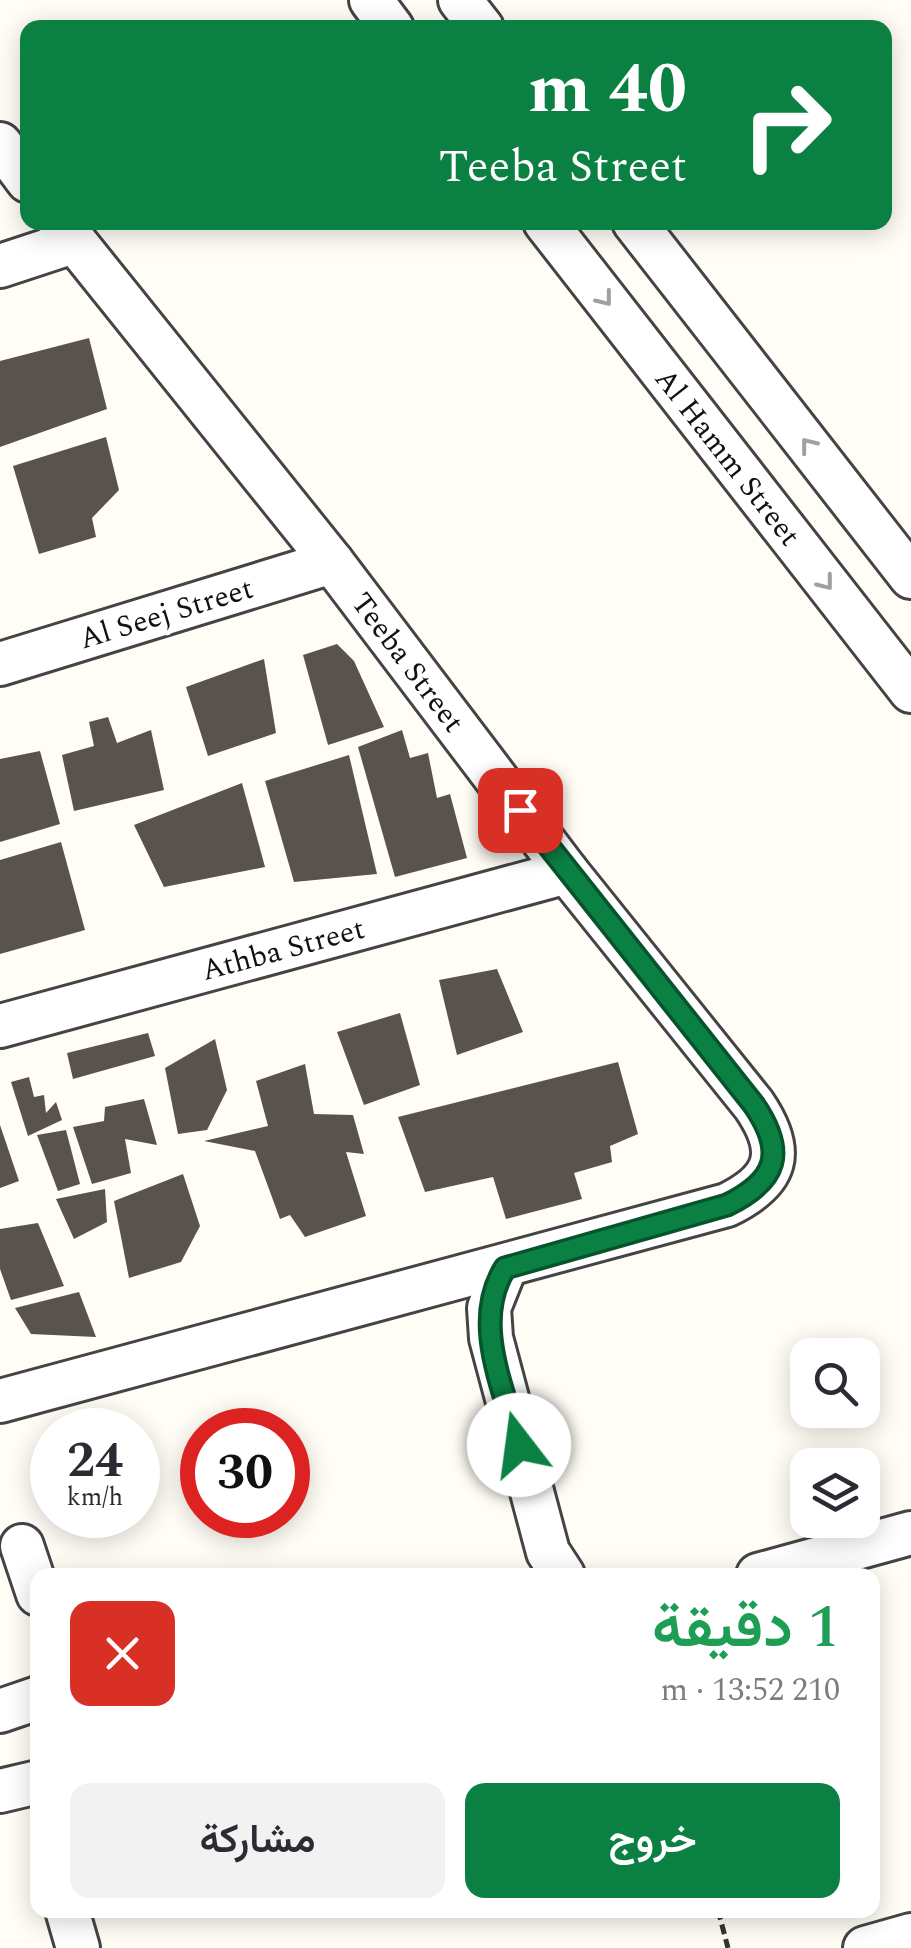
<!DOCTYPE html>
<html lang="ar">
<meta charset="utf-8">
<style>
:root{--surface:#fff;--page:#f2f2f3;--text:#2b2b33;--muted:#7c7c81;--accent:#0b8043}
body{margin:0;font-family:Spectral,Vazirmatn,serif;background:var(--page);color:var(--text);direction:rtl;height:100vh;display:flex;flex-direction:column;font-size:38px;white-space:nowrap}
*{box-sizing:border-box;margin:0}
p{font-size:32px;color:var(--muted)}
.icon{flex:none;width:55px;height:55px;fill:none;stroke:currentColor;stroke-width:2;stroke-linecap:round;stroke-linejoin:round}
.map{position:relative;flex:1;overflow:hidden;direction:ltr}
.drawer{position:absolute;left:30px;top:1568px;width:850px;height:350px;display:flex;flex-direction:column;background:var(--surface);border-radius:20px;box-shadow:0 5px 25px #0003;direction:rtl}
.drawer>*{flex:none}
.guide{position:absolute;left:20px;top:20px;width:872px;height:210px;border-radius:20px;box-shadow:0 5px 25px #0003;direction:rtl;background:#0b8043;color:#fff;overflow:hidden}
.controls{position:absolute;left:790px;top:1338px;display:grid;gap:20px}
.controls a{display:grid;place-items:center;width:90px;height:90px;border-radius:20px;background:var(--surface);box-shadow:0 5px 25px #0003;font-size:50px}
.speed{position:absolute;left:30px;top:1408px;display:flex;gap:20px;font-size:50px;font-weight:700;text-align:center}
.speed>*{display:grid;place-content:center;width:130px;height:130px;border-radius:50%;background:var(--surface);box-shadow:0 5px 25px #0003;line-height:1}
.speed small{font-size:25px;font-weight:400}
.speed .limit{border:15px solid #d22;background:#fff;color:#111}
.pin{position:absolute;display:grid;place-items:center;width:85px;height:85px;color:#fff;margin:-42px;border-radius:20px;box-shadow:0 5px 15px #0006}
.me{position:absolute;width:110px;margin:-55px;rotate:345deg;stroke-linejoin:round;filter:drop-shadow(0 0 8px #0008)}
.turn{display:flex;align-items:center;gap:35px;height:210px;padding:0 40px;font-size:45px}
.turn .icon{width:130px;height:130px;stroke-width:2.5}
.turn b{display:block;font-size:70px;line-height:85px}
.round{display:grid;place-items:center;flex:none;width:105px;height:105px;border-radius:20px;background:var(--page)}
.headline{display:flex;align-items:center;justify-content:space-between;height:170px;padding:0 40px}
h1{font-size:60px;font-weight:600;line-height:75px;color:#1e9e55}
.primary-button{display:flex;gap:20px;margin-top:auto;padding:20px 40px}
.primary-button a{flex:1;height:115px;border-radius:20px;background:var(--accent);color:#fff;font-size:40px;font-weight:600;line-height:115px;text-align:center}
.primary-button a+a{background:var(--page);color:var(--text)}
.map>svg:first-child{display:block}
.building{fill:#5a524d}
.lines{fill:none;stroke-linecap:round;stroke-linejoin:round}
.minor-casing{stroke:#444;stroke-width:48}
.path{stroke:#333;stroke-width:5;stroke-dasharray:10 5;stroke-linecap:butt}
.minor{stroke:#fff;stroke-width:42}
.oneway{stroke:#a0a0a0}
.route-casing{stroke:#07532c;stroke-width:25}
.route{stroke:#0b8043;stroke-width:18}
.labels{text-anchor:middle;stroke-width:10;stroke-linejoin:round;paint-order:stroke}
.street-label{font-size:30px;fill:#111;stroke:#fff}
</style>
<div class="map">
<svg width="911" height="1948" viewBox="0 0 911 1948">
<rect width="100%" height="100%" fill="#fffdf5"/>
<g class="building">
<path d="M89 338 107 409 0 447V361Z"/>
<path d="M106 437 119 490 92 518 96 537 39 554 13 466Z"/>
<path d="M337 644 354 661 384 727 328 745 303 655Z"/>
<path d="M264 659 276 733 208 756 186 687Z"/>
<path d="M108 717 117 743 151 730 164 790 74 811 62 755 94 746 89 722Z"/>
<path d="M402 730 410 758 428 753 437 798 450 794 467 858 395 877 358 747Z"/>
<path d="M40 751 60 824 0 842V759Z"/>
<path d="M349 755 377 874 294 882 265 781Z"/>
<path d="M242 783 265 867 164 887 134 825Z"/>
<path d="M61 842 85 930 0 954V860Z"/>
<path d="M497 969 523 1032 457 1055 439 980Z"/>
<path d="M400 1013 420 1085 364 1105 337 1032Z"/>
<path d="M148 1033 155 1056 73 1079 67 1053Z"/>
<path d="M215 1039 227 1090 207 1130 178 1134 165 1068Z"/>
<path d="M618 1062 638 1134 610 1146 612 1162 574 1173 582 1199 506 1219 493 1177 425 1192 398 1117Z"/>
<path d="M305 1064 314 1114 353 1115 364 1154 346 1152 366 1216 305 1237 290 1215 280 1219 255 1151 204 1141 268 1126 256 1081Z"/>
<path d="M29 1077 34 1097 44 1095 46 1113 56 1102 62 1120 28 1136 11 1082Z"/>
<path d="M144 1099 157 1145 125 1139 131 1173 92 1184 73 1127 104 1121 105 1107Z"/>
<path d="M0 1125 19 1181 0 1188Z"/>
<path d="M66 1130 80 1184 58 1191 37 1135Z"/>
<path d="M183 1174 200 1226 181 1262 129 1278 114 1201Z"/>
<path d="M105 1189 107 1222 74 1239 56 1199Z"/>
<path d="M38 1223 64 1286 11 1300 0 1269V1229Z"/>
<path d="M79 1292 96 1337 31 1334 15 1308Z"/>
</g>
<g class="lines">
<defs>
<g id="minor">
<path d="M371 0 392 28"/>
<path d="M460 0 482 28"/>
<path d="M0 144 28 181"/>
<path d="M545 222 911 691"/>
<path d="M634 222 911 577"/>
<path d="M0 266 73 242"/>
<path d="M0 664 332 562"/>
<path d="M0 1026 567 872"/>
<path d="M505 1268 489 1308 491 1338 548 1552 563 1575"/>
<path d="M0 1401 727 1205C778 1180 786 1152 754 1105L567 872 332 562 59 222"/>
<path d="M22 1546 38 1594"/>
<path d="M758 1575 911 1533"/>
<path d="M0 1711 38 1698"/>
<path d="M0 1791 38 1782"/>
<path d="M67 1910 78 1948"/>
<path d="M865 1948 911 1935"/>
</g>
</defs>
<use href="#minor" class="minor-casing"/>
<path class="path" d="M718 1910 728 1948"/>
<use href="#minor" class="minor"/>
</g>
<defs><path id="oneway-chevron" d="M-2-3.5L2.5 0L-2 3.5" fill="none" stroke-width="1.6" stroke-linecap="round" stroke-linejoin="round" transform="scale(2.5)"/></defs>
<g class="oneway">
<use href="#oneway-chevron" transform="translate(605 299) rotate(52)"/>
<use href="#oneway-chevron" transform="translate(808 445) rotate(-128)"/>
<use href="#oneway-chevron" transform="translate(826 583) rotate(52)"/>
</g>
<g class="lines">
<defs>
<path id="route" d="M519 1445C504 1389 471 1322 505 1268L727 1205C778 1180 786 1152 754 1105L520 810"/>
</defs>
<use href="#route" class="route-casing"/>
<use href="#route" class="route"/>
</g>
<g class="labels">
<g class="street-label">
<text transform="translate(728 457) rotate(52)" y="10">Al Hamm Street</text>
<text transform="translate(166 613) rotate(-17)" y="10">Al Seej Street</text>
<text transform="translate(408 662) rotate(53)" y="10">Teeba Street</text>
<text transform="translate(283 949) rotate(-15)" y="10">Athba Street</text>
</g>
</g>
</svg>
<div class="controls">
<a><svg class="icon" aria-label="search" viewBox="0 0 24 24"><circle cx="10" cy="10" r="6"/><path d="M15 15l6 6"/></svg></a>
<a><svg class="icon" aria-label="layers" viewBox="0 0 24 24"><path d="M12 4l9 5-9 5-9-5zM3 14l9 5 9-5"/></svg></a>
</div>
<div class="speed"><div>24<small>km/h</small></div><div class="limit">30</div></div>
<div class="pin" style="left:520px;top:810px;background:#d93025"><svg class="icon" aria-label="arrive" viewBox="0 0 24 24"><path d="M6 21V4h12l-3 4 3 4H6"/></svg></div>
<svg class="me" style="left:519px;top:1445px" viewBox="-20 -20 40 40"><circle r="19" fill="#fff"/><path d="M0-13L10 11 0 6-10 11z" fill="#0b8043"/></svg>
<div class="guide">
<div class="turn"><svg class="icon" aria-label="right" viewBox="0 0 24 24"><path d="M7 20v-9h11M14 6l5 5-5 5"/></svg><div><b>40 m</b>Teeba Street</div></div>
</div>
<section class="drawer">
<div class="headline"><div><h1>1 دقيقة</h1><p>210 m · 13:52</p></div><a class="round" style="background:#d93025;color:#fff"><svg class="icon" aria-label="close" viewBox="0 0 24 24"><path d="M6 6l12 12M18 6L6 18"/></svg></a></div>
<div class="primary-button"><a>خروج</a><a>مشاركة</a></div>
</section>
</div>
